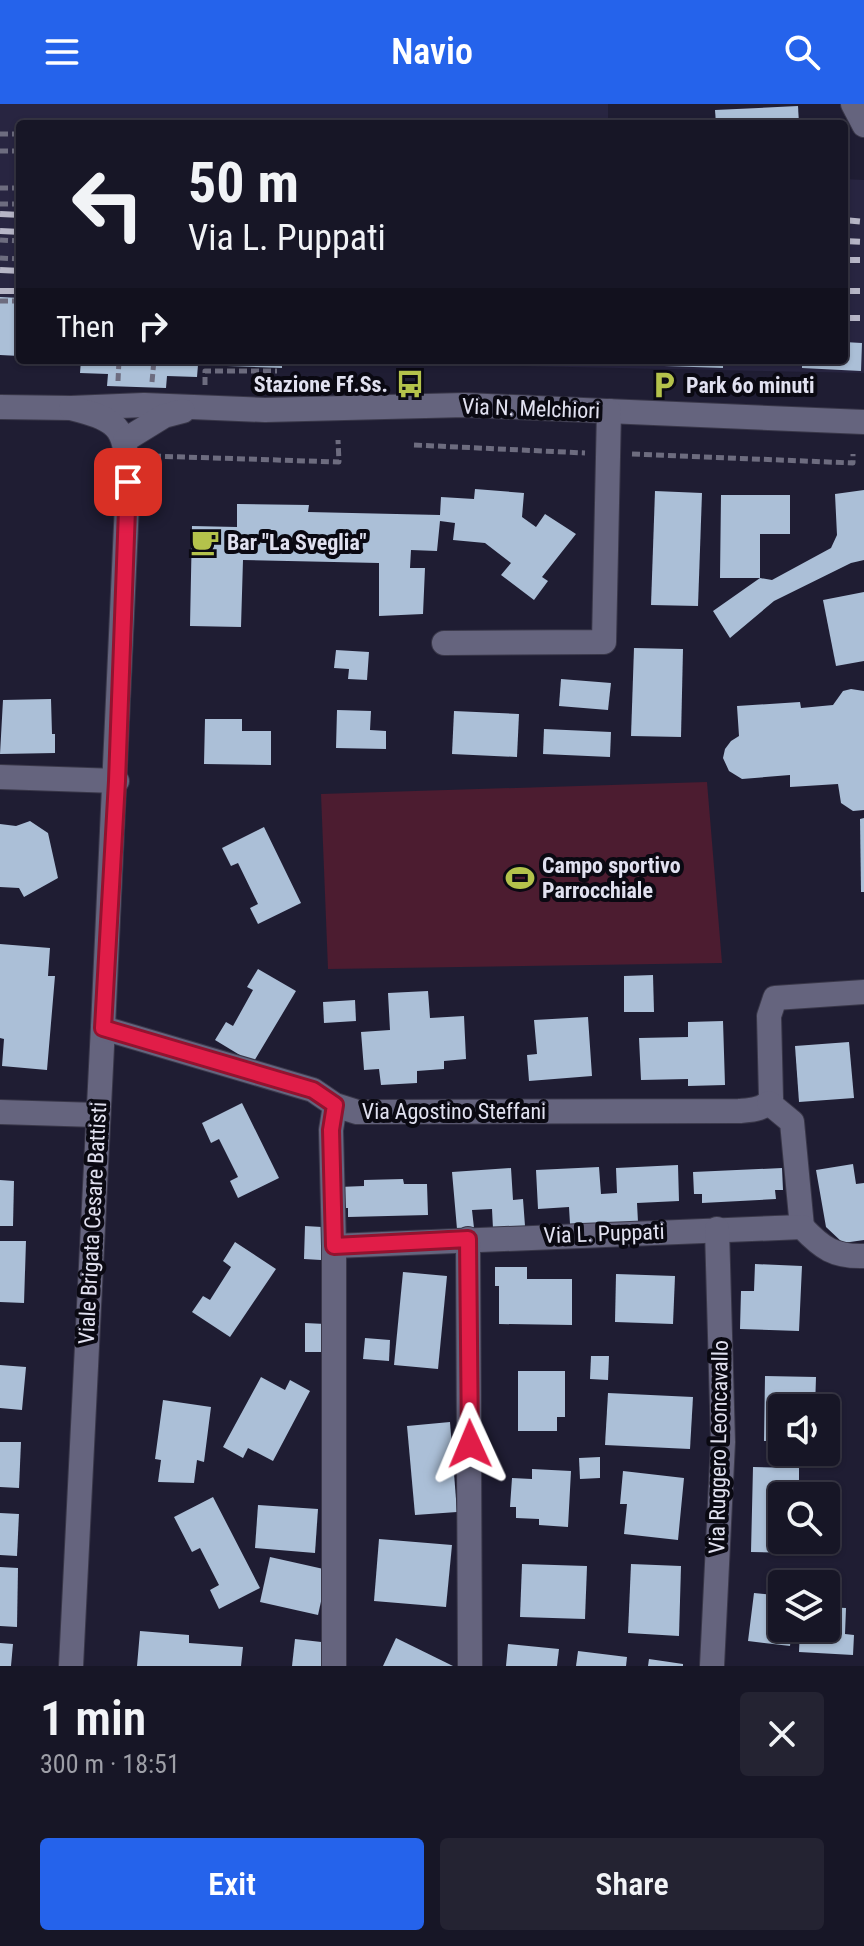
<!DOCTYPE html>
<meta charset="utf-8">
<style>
:root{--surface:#171626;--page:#242332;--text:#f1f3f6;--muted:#9e9fa7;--line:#363543;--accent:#2563eb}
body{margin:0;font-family:"Roboto Condensed",sans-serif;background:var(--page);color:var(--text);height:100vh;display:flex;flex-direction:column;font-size:30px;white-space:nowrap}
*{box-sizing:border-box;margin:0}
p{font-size:26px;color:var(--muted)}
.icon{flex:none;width:44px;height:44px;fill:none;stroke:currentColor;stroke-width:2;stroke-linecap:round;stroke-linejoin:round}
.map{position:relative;height:1562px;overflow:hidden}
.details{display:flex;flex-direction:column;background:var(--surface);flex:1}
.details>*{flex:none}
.banner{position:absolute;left:16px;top:16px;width:832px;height:244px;border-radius:8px;box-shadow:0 2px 6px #0004,0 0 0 2px var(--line);background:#171626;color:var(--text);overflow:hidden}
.tools{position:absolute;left:768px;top:1290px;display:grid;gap:16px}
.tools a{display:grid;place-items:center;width:72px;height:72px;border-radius:8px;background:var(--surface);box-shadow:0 2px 6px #0004,0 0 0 2px var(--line);font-size:40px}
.pin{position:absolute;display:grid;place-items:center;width:68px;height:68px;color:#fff;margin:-34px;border-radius:16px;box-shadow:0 4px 12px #0006}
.me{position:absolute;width:88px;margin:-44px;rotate:359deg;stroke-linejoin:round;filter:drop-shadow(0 0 6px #0008)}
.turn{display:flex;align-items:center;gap:28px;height:168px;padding:0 40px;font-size:36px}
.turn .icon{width:104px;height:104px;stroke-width:2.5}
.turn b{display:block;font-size:56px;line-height:68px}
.then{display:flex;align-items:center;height:76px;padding:0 40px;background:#0003;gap:16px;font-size:30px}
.round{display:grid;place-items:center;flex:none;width:84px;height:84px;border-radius:8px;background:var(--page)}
.overview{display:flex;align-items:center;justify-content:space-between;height:136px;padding:0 40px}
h1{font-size:48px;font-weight:600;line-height:60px}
.cta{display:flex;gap:16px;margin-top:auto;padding:16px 40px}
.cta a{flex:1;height:92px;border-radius:8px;background:var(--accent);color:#fff;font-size:32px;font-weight:600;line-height:92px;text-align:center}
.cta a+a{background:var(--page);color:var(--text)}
header{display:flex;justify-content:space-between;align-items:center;height:104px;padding:0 40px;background:var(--accent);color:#fff;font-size:36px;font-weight:600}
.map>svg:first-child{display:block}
.built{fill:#282541}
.pitch{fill:#4c1c30}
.building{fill:#abbfd7}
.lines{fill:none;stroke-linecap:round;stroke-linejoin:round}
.minor-casing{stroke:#393749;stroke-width:26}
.path{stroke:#6d6c7f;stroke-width:5;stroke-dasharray:8 4;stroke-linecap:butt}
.minor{stroke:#65647e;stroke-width:24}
.rail{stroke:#b6b5c6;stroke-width:6;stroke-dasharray:16 8;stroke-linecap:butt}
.route-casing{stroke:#92132f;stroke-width:20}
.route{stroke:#e11d48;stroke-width:14}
.labels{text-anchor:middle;stroke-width:8;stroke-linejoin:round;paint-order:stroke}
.poi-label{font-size:22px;font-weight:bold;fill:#e1e1f0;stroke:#0a0912;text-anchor:start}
.street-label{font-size:22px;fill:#e1e1f0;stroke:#0a0912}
</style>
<header><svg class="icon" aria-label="menu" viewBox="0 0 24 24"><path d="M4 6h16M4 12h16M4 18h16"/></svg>Navio<svg class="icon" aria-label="search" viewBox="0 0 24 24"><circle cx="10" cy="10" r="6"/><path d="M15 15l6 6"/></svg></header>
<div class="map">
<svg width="864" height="1562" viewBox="0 0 864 1562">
<rect width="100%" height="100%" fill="#1f1d33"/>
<g class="built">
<path d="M0 0H608V16L623 20H20V252L0 251Z"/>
<path d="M844 75 864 76V269L415 260V256H844Z"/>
</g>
<path class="pitch" d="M707 678 722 859 328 865 321 690Z"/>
<g class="building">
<path d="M798 2 799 20H716L715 6Z"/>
<path d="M0 193 20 194V252L0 251Z"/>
<path d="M844 238 862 239 861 267 802 264V256H844Z"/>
<path d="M81 256H282V264L198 261 197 273 167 272 166 284 107 282 108 270 80 269Z"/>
<path d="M375 256H415V260L375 259Z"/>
<path d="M576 256H723V264L576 259Z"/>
<path d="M475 385 524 389 522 413 536 423 545 410 576 430 542 473 548 477 534 496 501 471 511 459 485 439 453 436 455 419 440 417 437 447 411 446 410 464H425L423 510 379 512V459L243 456 241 523 190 522 192 422 237 423V400L309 401 308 408 440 411 441 393 474 395Z"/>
<path d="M864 386V456L851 459 774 497 730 534 713 507 760 474 772 476 831 444 837 431 835 390Z"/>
<path d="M655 387 702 389 698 502 651 501Z"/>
<path d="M721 391H790V430H760V474H720Z"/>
<path d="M864 488V557L836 562 823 496Z"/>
<path d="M634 544 683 545 681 633 631 632Z"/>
<path d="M336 546 369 548 367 576 348 575 349 565 334 564Z"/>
<path d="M561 575 611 579 608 606 559 602Z"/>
<path d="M851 585 864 587V706L853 707 841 699 838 680 790 683V671L742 675 729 667 723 654 725 645 731 637 739 632 737 602 800 598 801 604 833 601 843 587Z"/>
<path d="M51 595 52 630H55V649L0 650 3 596Z"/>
<path d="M337 606 371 607 370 626 386 627V645L336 644Z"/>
<path d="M454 607 519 610 517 653 452 650Z"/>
<path d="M205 615H242V627H271V661L204 660Z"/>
<path d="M544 625 611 628 610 653 543 650Z"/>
<path d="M864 714V788H861L860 715Z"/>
<path d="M30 717 48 729 58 774 24 793 19 784 0 783V720L16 722Z"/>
<path d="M264 723 301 799 258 820 250 804 258 800 238 759 231 762 222 744Z"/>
<path d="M0 840 50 844 48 872H55L47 966 2 962 4 935 0 934Z"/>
<path d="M258 865 296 887 253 959 215 936 226 918 233 922 253 886 247 883Z"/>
<path d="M653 871 654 908H624V872Z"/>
<path d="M428 887 430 914 464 912 466 955 444 957V965L417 967V979L381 981 379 965 364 966 361 928 390 926 388 889Z"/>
<path d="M355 896 356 917 324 919 323 898Z"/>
<path d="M588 913 592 972 529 977 527 951 537 950 534 916Z"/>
<path d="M723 917 725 981 688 982V975L641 976 639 934 688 933V918Z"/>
<path d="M849 938 854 994 799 998 795 942Z"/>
<path d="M242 999 279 1074 238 1094 230 1077 238 1073 219 1035 211 1039 202 1019Z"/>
<path d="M853 1060 856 1080 864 1079V1136L843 1139 826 1123 816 1066Z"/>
<path d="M678 1061 679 1097 637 1099 638 1118 570 1120 569 1103 538 1105 536 1066 599 1063 601 1090 617 1089 616 1064Z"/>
<path d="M511 1064 513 1096 523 1095 525 1122 493 1125 492 1105 472 1106 474 1124 457 1125 452 1068Z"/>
<path d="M782 1064 783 1086H775L776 1095 702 1099V1090H694L693 1068Z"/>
<path d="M403 1075 404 1080H427L428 1111 348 1113V1104H340L339 1083 364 1082V1076Z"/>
<path d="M0 1076 14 1077 13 1122H0Z"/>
<path d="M305 1122 322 1123 321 1156 304 1155Z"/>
<path d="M0 1137H26L24 1199 0 1198Z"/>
<path d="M235 1138 276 1165 230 1233 192 1208 203 1192 210 1196 231 1163 223 1157Z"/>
<path d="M755 1160 802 1162 799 1227 740 1225 741 1187H754Z"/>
<path d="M495 1163H527V1175H572V1221L499 1220V1182H495Z"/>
<path d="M403 1168 447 1172 438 1265 394 1261Z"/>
<path d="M616 1170 675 1172 673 1220 615 1218Z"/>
<path d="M305 1219 325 1220V1248H305Z"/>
<path d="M365 1234 390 1236 389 1257 363 1255Z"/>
<path d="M591 1252H609L608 1276 590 1275Z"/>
<path d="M0 1261 26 1263 22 1306 0 1304Z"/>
<path d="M518 1267H565V1313H557V1327H518Z"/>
<path d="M765 1272 816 1273 815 1304H782V1337H764Z"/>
<path d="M261 1273 285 1286 290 1276 310 1287 273 1357 248 1344 243 1354 223 1343Z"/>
<path d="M608 1289 693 1293 690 1345 605 1341Z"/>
<path d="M163 1296 211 1303 204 1358 197 1356 194 1379 158 1378 161 1356 155 1355Z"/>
<path d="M450 1318 457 1408 415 1411 407 1322Z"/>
<path d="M0 1338H21L19 1384 0 1383Z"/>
<path d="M600 1353V1374L580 1375 579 1354Z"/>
<path d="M753 1363 799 1364V1392H782V1436H798L797 1449 751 1448Z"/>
<path d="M532 1365 571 1367 568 1423 539 1421V1415L516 1414V1403H510L512 1374 532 1375Z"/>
<path d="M623 1367 684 1374 678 1436 624 1430 627 1400H620Z"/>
<path d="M213 1393 260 1484 219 1505 210 1486 219 1481 200 1444 192 1448 174 1413Z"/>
<path d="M258 1401 318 1405 315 1449 255 1444Z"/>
<path d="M0 1409 19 1410 17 1452 0 1451Z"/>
<path d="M379 1435 452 1441 446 1503 374 1497Z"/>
<path d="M270 1453 328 1466 318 1511 260 1498Z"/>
<path d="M522 1460 587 1462 585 1515 520 1513Z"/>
<path d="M631 1460 681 1462 679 1532 628 1529Z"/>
<path d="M0 1463 18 1464 17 1523 0 1522Z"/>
<path d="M754 1489 782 1492V1524H792L790 1542 748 1537Z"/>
<path d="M826 1503 846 1504 845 1530 854 1531 853 1551 799 1548 800 1524H826Z"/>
<path d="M140 1527 189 1531V1539L243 1543 241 1562H137Z"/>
<path d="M396 1534 453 1562H383Z"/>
<path d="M295 1535 330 1539 327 1562H292Z"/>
<path d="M0 1539 13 1540 11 1562H0Z"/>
<path d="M508 1540 559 1545 557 1562H506Z"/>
<path d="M578 1547 627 1553 626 1562H576Z"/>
<path d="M649 1555 683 1560V1562H648Z"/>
</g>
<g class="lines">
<defs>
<g id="minor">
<path d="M853 0 864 21"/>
<path d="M0 303 71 304 144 301 265 306 465 301 864 318"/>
<path d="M71 304C124 317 125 326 128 378 112 773 90 1167 71 1562"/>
<path d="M125 336 164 312 183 307"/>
<path d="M444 539 604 538 609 307"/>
<path d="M0 673 117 677"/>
<path d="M103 924 313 986 335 1001 357 1008 739 1007C750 1006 766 1006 771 994L769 912 775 894 864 888"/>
<path d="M769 999 792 1018 802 1123"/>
<path d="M335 1001 331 1026 334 1142 802 1123C822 1144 834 1153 864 1152"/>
<path d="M0 1008 97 1011"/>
<path d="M468 1135 470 1562"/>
<path d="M334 1142V1562"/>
<path d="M712 1562 723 1338 717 1125"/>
</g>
</defs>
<use href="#minor" class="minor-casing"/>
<g class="path">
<path d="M0 30H20"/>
<path d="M0 47H20"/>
<path d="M0 84H20"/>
<path d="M0 100H20"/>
<path d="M0 136 20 137"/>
<path d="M0 154 20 155"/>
<path d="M0 197H20"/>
<path d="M118 277 119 256"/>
<path d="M152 278 154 256"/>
<path d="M205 281V267H277"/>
<path d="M414 341 585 349"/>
<path d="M632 350 853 359V350"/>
<path d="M153 352 339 358 338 336"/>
</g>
<use href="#minor" class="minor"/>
<g class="rail">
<path d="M0 110 20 111"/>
<path d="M844 116 864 118"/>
<path d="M0 127 20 128"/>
<path d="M844 137 864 138"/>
<path d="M844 156H864"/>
<path d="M0 166 20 167"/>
<path d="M0 187H20"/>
<path d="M844 187H864"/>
<path d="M844 214H864"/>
</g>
</g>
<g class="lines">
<defs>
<path id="route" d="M128 378 117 677 103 924 313 986 335 1001 331 1026 334 1142 468 1135 470 1340"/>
</defs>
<use href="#route" class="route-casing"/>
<use href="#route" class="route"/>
</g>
<defs>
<symbol id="bus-bare" viewBox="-9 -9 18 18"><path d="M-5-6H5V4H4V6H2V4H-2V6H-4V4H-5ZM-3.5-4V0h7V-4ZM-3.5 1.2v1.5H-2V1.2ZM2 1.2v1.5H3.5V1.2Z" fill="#b4c24b" stroke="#0a0912" stroke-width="2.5" paint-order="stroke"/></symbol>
<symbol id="parking-bare" viewBox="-9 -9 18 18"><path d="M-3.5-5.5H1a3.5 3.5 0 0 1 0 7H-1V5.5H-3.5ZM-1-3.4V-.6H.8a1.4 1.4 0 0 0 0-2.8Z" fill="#b4c24b" stroke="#0a0912" stroke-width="2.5" paint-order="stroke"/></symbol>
<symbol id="cafe-bare" viewBox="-9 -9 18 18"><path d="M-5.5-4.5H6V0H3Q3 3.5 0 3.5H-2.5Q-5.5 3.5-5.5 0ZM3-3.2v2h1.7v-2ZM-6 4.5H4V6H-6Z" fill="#b4c24b" stroke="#0a0912" stroke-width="2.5" paint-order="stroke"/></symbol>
<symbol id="stadium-bare" viewBox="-9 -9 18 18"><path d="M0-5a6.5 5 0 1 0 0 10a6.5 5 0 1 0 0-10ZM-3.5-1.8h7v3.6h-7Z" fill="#b4c24b" stroke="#0a0912" stroke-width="2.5" paint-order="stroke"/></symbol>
</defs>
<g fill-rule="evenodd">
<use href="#bus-bare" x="390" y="260" width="40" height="40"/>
<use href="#parking-bare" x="644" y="261" width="40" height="40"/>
<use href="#cafe-bare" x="185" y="418" width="40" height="40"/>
<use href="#stadium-bare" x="500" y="754" width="40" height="40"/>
</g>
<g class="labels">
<g class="poi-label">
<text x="388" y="288" text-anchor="end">Stazione Ff.Ss.</text>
<text x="686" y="289">Park 6o minuti</text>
<text x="227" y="446">Bar "La Sveglia"</text>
<text x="542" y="769">Campo sportivo<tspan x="542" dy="25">Parrocchiale</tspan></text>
</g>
<g class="street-label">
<text transform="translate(531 304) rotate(2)" y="8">Via N. Melchiori</text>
<text x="454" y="1015">Via Agostino Steffani</text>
<text transform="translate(92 1119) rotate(-87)" y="8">Viale Brigata Cesare Battisti</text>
<text transform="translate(604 1129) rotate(-2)" y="8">Via L. Puppati</text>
<text transform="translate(718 1343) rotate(-89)" y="8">Via Ruggero Leoncavallo</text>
</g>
</g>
</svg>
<div class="tools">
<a><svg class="icon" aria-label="sound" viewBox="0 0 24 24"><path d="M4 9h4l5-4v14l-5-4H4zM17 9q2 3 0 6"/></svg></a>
<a><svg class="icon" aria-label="search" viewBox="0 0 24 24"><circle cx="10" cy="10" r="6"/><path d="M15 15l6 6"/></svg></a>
<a><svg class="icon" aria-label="layers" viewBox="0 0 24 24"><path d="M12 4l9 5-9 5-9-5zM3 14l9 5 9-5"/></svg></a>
</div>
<div class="pin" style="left:128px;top:378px;background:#d93025"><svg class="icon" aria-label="arrive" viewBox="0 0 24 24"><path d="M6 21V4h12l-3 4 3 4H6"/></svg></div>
<svg class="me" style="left:470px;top:1340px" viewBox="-20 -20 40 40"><path d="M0-17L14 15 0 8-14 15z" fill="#e11d48" stroke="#fff" stroke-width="4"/></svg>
<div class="banner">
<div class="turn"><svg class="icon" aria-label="left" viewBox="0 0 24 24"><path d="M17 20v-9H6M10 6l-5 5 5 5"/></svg><div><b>50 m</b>Via L. Puppati</div></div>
<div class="then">Then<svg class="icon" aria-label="right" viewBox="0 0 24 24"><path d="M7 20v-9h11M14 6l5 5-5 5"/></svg></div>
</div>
</div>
<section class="details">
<div class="overview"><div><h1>1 min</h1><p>300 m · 18:51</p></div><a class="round"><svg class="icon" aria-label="close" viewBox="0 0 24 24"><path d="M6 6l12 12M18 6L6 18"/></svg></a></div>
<div class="cta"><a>Exit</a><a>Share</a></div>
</section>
